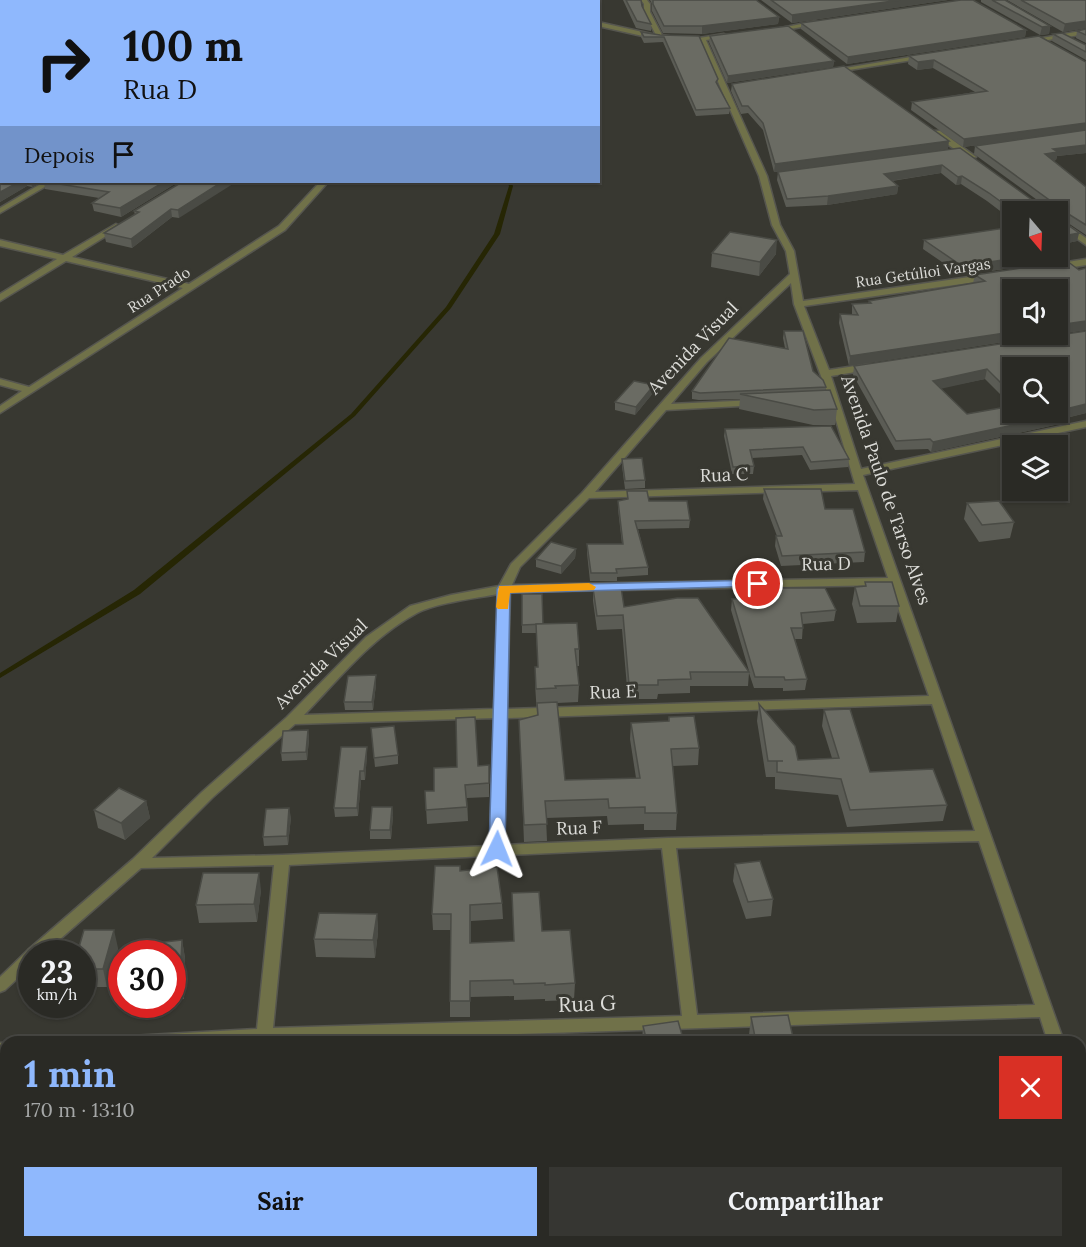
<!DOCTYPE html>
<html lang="pt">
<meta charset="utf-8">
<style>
:root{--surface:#2a2a25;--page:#363632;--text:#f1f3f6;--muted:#a5a7a7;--line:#464642;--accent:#8fb8fd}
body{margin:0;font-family:Lora,serif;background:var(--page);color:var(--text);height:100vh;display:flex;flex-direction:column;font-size:22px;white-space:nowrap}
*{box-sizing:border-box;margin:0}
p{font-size:20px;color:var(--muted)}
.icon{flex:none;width:33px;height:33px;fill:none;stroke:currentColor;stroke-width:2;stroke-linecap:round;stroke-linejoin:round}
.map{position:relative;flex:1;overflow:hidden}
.side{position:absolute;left:0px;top:1036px;width:1086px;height:212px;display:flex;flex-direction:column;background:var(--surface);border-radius:18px 18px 0 0;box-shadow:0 2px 4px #0004,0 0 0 2px var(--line)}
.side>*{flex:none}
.banner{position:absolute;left:0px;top:0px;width:600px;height:183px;box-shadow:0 2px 4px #0004,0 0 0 2px var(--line);background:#8fb8fd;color:#111;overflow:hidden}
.needle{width:39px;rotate:161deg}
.controls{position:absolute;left:1002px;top:201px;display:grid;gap:12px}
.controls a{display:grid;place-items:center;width:66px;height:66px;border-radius:0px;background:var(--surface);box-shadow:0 2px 4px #0004,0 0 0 2px var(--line);font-size:30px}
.speed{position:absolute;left:18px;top:940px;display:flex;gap:12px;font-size:30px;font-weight:700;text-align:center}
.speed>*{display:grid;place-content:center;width:78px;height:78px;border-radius:50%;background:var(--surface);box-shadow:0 2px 4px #0004,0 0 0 2px var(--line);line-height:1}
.speed small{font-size:15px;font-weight:400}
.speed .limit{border:9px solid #d22;background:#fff;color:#111}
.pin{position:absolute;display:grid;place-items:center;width:51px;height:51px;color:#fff;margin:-26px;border:3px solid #fff;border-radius:50%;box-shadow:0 2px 6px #0007}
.me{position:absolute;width:66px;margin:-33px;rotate:2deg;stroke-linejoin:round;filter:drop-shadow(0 0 4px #0008)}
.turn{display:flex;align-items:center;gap:21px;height:126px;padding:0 24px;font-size:27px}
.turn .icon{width:78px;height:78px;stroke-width:2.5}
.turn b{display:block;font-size:42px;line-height:51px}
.then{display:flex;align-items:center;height:57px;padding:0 24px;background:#0003;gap:12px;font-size:22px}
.round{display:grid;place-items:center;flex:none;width:63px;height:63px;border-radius:0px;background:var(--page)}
.overview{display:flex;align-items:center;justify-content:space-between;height:102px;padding:0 24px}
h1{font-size:36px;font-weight:700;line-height:45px;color:var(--accent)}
.button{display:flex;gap:12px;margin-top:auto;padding:12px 24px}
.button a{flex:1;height:69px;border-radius:0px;background:var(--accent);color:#111;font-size:24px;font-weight:700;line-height:69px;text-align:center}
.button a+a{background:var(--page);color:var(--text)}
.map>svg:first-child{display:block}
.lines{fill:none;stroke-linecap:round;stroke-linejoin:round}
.stream{fill:#262604;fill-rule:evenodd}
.minor-casing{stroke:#56564f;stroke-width:3}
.minor{fill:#707149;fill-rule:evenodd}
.wall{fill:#5b5c55;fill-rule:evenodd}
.shaded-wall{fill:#4a4b45}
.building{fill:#6a6b63;stroke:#4a4b45;stroke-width:1.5;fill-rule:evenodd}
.route{fill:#8fb8fd;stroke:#5d78a4;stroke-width:1.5}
.slow{fill:#f59e0b}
.labels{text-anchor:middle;stroke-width:6;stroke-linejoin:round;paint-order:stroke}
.far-street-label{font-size:15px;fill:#dcdcd8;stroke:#383831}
.street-label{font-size:18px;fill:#dcdcd8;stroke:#383831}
.near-street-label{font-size:21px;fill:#dcdcd8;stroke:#383831}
</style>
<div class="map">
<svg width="1086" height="1247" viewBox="0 0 1086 1247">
<rect width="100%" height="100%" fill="#383831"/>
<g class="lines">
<g class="stream">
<path d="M425 0H429L430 2H426Z"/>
<path d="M507 182H511L513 186 500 234 451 308 355 416 140 594 0 678V673L134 590 351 414 446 307 494 234 509 186Z"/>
</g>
<defs>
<g id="minor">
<path d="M254 0H261L253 2Z"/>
<path d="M362 0H369L361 2Z"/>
<path d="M506 0 517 2H507Z"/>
<path d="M579 0H586L587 2H580Z"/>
<path d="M641 0H647L650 4V12L662 35 673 37V39H656L598 26V22L656 35 644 12V4Z"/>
<path d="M2 14V19H0V15Z"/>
<path d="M816 21 818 22V24L774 32 771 30Z"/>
<path d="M1086 30V34L1029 43 1026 41Z"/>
<path d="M724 34 726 35V37L706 40 767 176 780 225 794 251 803 301 990 274 994 277 990 280 804 306 829 370 868 364 873 367 868 370 831 376 861 469 1086 421V427L863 475 1064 1042H1048L1040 1017 518 1034 519 1042H503V1034L244 1042H123L125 1037 131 1036 257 1029 274 865 141 868 43 954H32V965L5 990 0 992V977L28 950 133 859 202 792 287 717 366 637 410 606 451 595 499 586 511 564 582 493 701 358 790 274 786 251 772 225 759 176 699 38ZM791 283 794 304 830 400 855 484 595 492 666 410 759 405V401L755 400 671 404 707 362ZM858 490 888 578 512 585 520 567 589 498ZM890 585 929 696 507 709 510 592ZM498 594 494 709 304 715C339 679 372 637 417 613 435 603 477 598 498 594ZM932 704 975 831 668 838 504 845 507 718ZM494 718 490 846 282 855 152 858 212 798 295 724ZM979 841 1035 1005 697 1015 676 848ZM662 848 682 1016 273 1028 289 865Z"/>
<path d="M923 55 925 56V58L830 73 827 71Z"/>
<rect x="0" y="70" width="2" height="4"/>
<path d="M934 131H940L976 157 969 159 934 135Z"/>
<path d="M44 182H53L0 213V208Z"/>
<path d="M320 182H328L285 230 0 413V406L22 391 0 385V379L29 387 183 288 66 261 0 301V294L57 259 0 246V240L63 255 116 224 120 226 119 228 72 257 189 284 279 226Z"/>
<path d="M1058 219 1086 238V245L1058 225Z"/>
<path d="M1086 259V265L1055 270 1051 267 1055 264Z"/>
<rect x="0" y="1043" width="6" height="14"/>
<path d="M1080 1106 1086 1108V1137L1080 1135Z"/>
<rect x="1080" y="1217" width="6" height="16"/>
<path d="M361 1242H465L463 1247H359Z"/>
<rect x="512" y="1242" width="18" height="5"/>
</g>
</defs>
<use href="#minor" class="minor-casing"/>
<use href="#minor" class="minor"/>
</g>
<g class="wall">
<path d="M6 0H238L235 2H6Z"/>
<path d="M623 0H641L642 6 651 24V31L636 28Z"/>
<path d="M650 0H756L779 17 778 24 702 34 663 33 652 11V4Z"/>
<path d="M761 0H948L792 23Z"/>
<path d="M981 0H1005L1050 26 1049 34 1040 35 981 2Z"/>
<path d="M1007 0H1086V28L1063 32Z"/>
<path d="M801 23 1026 30 1025 37 847 64 801 29Z"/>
<path d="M1086 29V43L1076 38 1077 31Z"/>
<path d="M641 32 660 35 699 36 718 79 717 84 730 108 729 114 696 116 663 42 644 43 641 37Z"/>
<path d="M1053 34 1086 45V60L1052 41Z"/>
<path d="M710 36 834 61 833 67 727 83 709 42Z"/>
<path d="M1039 36 1086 62V153L1057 156 1056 160 1053 161 1086 187V235L1059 217 1058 218 1079 233 1077 241 1058 245V212H1012V220L987 201 961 184 956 185 941 173 892 181 898 186 897 194 827 205 786 207 777 180 778 172 960 148 1039 205H1044L974 154 975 146 1085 131 963 147 911 110 912 102 975 92 933 68 917 70 908 64 909 56Z"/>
<path d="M0 75H2V182H41L32 187 27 186 0 202Z"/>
<path d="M732 84 948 149 774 172 763 130 748 113 741 114 731 91Z"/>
<path d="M44 182H178L121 217 94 211 92 203 99 198 45 189Z"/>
<path d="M182 182 179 218 172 217 132 248 106 242 104 233 135 215 134 211Z"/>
<path d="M924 240 1012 256H1054L1053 262 961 275 923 249Z"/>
<path d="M712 253 776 254 759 276 711 267Z"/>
<path d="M1086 268V330L1058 334V290L1012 334H1055L849 366 839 323 840 314 852 315V304H868L869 301 973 283 975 275 1079 270Z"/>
<path d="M784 331 813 371 826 387 825 390 837 409 835 425H813L739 409 740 399 699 400 692 399V391L785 348 783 338Z"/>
<path d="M1086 331V413L1070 417 1068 422 931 452 928 449 895 450 853 375 854 366ZM1012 368 1058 412 967 414 940 388 985 379 1012 406Z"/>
<path d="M654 385 653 393 635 415 615 410V402Z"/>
<path d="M831 426 849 459 848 467 810 470 802 455 752 458 754 466 753 474H732L724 436 725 429Z"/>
<path d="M622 459 645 480V488L625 489 622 466Z"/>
<path d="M764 489 825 509 865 552 864 562 781 566 775 546 776 536H777L763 499Z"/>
<path d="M627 491 690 520 689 528 638 529 648 567V575L617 577V581H590L587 553V544H622L618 509V501L627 499Z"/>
<path d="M967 503 1014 522 1010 538 979 542 964 519Z"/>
<path d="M576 549 575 558 561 574 536 567V559Z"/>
<path d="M865 582 899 606 896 622 857 623 852 604 855 587 865 586Z"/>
<path d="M593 588 624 607 749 671 731 610 732 599 759 598 760 588 836 610 834 621 803 624 802 639H795L807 679 805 690 783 691V688H754L749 673 748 686H690V693L658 694 657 699H628L622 629 597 630 593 601Z"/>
<path d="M522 594 543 624 579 649V666H577L579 685 578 702 557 703 565 780 636 778 630 739 631 723 668 721 669 717 699 748 698 765 673 766 677 813 676 830H644V824L608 825 607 816 546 818 547 841 524 842 519 720 537 715 535 684V667H538L536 633H522Z"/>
<path d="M376 684 373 710H345L344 702Z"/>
<path d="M759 704 798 760 832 758 822 726 824 710 870 772 947 805 943 821 847 827 838 795 775 789V777H766L757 721Z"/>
<path d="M371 728 398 755V764L375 767Z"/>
<path d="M308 730 309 739 307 760 282 761 281 753Z"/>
<path d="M367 747V755L365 780H361L358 816 335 817 334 808Z"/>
<path d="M489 765V797L467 798 468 821 427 824 425 791H434L478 766Z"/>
<path d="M146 801 150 818 125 840 98 828 94 810Z"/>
<path d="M392 807 393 815 391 839H370V830Z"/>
<path d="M291 817 288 845 264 846 263 837Z"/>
<path d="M735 864 773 899 771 916 746 919 733 881Z"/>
<path d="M460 871 502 903 503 919 471 921V943L513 941 542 931 575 983 574 1000 545 1001V999L514 1000V996L470 997V1017H450V1001L451 930H433L432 914Z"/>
<path d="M261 890 257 922 199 923 196 905Z"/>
<path d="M377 914 378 932 375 958 316 957 314 939Z"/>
<path d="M182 940 185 958 184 999 172 1000V954Z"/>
<path d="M118 948 107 987H82V954Z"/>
<path d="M751 1017 794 1042H750L749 1035Z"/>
<path d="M643 1026 684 1042H642Z"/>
<path d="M1035 1242H1080L1086 1247H1034Z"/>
</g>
<g class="shaded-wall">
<path d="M223 0H238L235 2H220Z"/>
<path d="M900 0H948L792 23V15Z"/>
<path d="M779 17 778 24 702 34V26Z"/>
<path d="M1086 21V28L1063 32 1065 24Z"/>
<path d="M1050 26 1049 34 1040 35 1042 27Z"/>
<path d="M1026 30 1025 37 847 64 848 57Z"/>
<path d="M934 60 933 68 917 70 918 62Z"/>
<path d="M834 61 833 67 727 83 728 76Z"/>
<path d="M1086 123V130L963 147 964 139Z"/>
<path d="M949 141 948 149 774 172 775 164Z"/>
<path d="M1086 145V153L1057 156 1056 160 1043 162 1045 154 1053 149Z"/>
<path d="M942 165 941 173 883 182 884 174Z"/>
<path d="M962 176 961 184 956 185 958 177Z"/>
<path d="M19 182H27V186L0 202V192Z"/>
<path d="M31 182H41L32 187Z"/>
<path d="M164 182H178L121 217 120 208Z"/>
<path d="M222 182H236L179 218 178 210Z"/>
<path d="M898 186 897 194 827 205 828 196Z"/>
<path d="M171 209 172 217 132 248 131 239Z"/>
<path d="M1079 233 1077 241 1058 245V237Z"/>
<path d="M777 240 776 254 759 276 760 262Z"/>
<path d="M1030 256H1054L1053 262 961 275 962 266Z"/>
<path d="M1086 321V330L1058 334V325Z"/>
<path d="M1012 332V334H1055L849 366 850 356Z"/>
<path d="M987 369 985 379 931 391 933 381Z"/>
<path d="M654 385 653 393 635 415 636 407Z"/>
<path d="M1086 404V413L1070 417 1068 422 931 452 933 442Z"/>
<path d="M576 549 575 558 561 574V566Z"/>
<path d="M376 675V684L373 710 372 702Z"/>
<path d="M308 730 309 739 307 760 306 752Z"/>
<path d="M367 747V755L365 780 364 771Z"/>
<path d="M360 771 361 780 358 816 357 808Z"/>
<path d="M146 801 150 818 125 840 121 823Z"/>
<path d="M392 807 393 815 391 839 390 830Z"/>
<path d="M289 808 291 817 288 845 287 836Z"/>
<path d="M259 873 261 890 257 922 254 904Z"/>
<path d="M377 914 378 932 375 958 373 940Z"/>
<path d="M114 930 118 948 107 987 103 969Z"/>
<path d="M182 940 185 958 184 999 180 981Z"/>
</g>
<g class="building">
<path d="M24 0H223L220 2H31Z"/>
<path d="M626 0H641L642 6 651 24 637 21Z"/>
<path d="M653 0H756L779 17 702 26H664L653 4Z"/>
<path d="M771 0H900L792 15Z"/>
<path d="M961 0H973L1026 30 848 57 801 23Z"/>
<path d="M992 0H1005L1050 26 1042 27Z"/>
<path d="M1021 0H1086V21L1065 24Z"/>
<path d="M788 26 834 61 728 76 710 36Z"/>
<path d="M1086 29V35L1077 31Z"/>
<path d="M641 32 660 35 699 36 718 79 716 82 730 108 696 110 664 37H644Z"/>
<path d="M1062 33 1086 45V52L1053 34Z"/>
<path d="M1039 36 1086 62V123L964 139 912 102 987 91 934 60 918 62 909 56Z"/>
<path d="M844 66 949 141 775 164 763 123 748 106H742L732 84Z"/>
<path d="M0 75H2V123L0 122Z"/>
<path d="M2 125V182H19L0 192V130Z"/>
<path d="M1086 130V145L1053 149 1058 152 1045 154 1086 187V225L1059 208 1058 218 1079 233 1058 237V212H1015L989 193 962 176 958 177 942 165 884 174 898 186 828 196 787 199 778 172 960 148 1039 205H1052V202L975 146Z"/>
<path d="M47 182H164L120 208 92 203 109 192Z"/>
<path d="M182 182H222L178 210 171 209 131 239 104 233 139 212 134 211Z"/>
<path d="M1012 227V256H1030L962 266 924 240Z"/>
<path d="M730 232 777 240 760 262 712 253Z"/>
<path d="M1067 261 1079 270 1086 268V321L1058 325V290H1012V332L850 356 840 314 858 315 852 304 871 303 869 301 985 281 975 275Z"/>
<path d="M784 331H803L813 371 823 380 826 387 700 393 692 391 729 338 788 349Z"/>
<path d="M1086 331V404L1066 409 1070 413 933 442 930 439 896 441 854 366ZM1012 368H1058V412H1012V406L967 414 933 381 987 369 1012 394Z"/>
<path d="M634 381 654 385 636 407 615 402Z"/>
<path d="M830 390 837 409 814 410 740 394Z"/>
<path d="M831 426 849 459 811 462 803 447 750 450 754 466 733 467 725 429Z"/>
<path d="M642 458 645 480 625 481 622 459Z"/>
<path d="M764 489H821L825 509H853L865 552 782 556 776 536H782Z"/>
<path d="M627 491H647L649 501H687L690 520 635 521 648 567 616 569 617 573H591L587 544H623L618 501 628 499Z"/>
<path d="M999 501 1014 522 982 525 967 503Z"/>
<path d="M551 542 576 549 561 566 536 559Z"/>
<path d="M865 582H892L899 606H860L855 587 866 586Z"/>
<path d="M621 587 624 607 677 598H698L749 672H690L691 679 658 680V685H629L623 615 597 616 593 588Z"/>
<path d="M760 588H825L836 610 801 613 803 628H791L807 679 785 680 784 677H755L732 599 762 597Z"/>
<path d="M522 594H542L543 624 522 625Z"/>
<path d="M577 623 579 649H575L579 685 555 686 556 688 536 689 535 667H538L536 624Z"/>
<path d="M376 675 372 702H344L348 676Z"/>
<path d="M557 702 565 780 640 778 631 723 669 721V717L694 716 699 748 671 749 677 813H645V807L609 808 608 799 545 801 547 824 524 825 519 720 538 715 537 703Z"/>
<path d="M759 704 795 746 798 760 839 758 824 710 850 709 870 772 933 769 947 805 850 810 841 779 777 772V761H783H768Z"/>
<path d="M475 717 478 766 489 765V783L465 785 467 807 426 810 425 791H434V768L457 767 456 718Z"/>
<path d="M394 726 398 755 374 758 371 728Z"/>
<path d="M308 730 306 752 281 753 283 731Z"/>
<path d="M341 747H367L364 771H360L357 808H334Z"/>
<path d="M119 788 146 801 121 823 94 810Z"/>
<path d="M372 807H392L390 830H370Z"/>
<path d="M289 808 287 836 263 837 266 809Z"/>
<path d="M760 861 773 899 748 902 735 864Z"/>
<path d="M435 866H460V871L497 867 502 903 470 905V943L514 941 512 893 539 892 542 931 570 930 575 983 545 985V983L514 984 513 980 470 981V1001H450L451 914H432Z"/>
<path d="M203 873H259L254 904 196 905Z"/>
<path d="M319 913 377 914 373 940 314 939Z"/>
<path d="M84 930H114L103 969H82V954H77Z"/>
<path d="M182 940 180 981 172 982V954H137L138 945Z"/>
<path d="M788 1015 794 1042H756L751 1017Z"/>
<path d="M678 1021 684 1042H647L643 1026Z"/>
<path d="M1080 1235H1086V1247H1041L1040 1242H1080Z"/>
<path d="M752 1242H799L800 1247H753Z"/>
<path d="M928 1243H966L967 1247H929Z"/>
</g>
<path class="route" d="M758 580 762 581 764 584 762 586 510 593 505 849 503 853H492L489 849 497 589 499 586Z"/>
<path class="slow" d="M589 583 596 587 594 590 510 593 508 609H498L496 607 499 586Z"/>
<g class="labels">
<g class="far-street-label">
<text transform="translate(923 273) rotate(-8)" y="5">Rua Getúlioi Vargas</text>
<text transform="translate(159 290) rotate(-33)" y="5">Rua Prado</text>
</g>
<g class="street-label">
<text transform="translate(693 348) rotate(-46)" y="6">Avenida Visual</text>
<text transform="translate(724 475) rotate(-2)" y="6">Rua C</text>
<text transform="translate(886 490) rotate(71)" y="6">Avenida Paulo de Tarso Alves</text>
<text transform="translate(826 564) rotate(-1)" y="6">Rua D</text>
<text transform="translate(321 664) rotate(-44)" y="6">Avenida Visual</text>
<text transform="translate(613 692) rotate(-2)" y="6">Rua E</text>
<text transform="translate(579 828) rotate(-2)" y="6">Rua F</text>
</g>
<g class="near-street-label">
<text transform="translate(587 1004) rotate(-2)" y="7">Rua G</text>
</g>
</g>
</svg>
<div class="controls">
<a><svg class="needle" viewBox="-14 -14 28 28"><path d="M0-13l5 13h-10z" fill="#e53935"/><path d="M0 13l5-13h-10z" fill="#a5a7a7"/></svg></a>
<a><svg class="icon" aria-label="sound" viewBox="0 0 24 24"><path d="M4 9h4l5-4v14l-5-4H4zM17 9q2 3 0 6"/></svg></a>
<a><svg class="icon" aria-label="search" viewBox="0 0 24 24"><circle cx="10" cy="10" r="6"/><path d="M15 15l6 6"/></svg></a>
<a><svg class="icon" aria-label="layers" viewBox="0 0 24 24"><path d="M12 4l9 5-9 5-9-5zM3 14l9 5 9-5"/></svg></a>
</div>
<div class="speed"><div>23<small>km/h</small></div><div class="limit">30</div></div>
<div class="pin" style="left:758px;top:584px;background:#d93025"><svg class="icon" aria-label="arrive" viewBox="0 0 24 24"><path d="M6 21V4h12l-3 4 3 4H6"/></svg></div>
<svg class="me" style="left:497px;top:849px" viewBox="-20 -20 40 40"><path d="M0-17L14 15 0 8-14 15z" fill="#8fb8fd" stroke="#fff" stroke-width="4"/></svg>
<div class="banner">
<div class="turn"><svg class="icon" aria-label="right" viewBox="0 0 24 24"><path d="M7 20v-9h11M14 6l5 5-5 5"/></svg><div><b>100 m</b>Rua D</div></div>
<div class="then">Depois<svg class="icon" aria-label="arrive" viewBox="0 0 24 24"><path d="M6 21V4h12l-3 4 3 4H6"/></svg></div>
</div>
<section class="side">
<div class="overview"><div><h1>1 min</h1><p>170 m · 13:10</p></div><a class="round" style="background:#d93025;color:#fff"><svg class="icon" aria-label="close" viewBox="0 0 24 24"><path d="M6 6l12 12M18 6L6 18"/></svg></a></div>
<div class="button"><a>Sair</a><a>Compartilhar</a></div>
</section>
</div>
